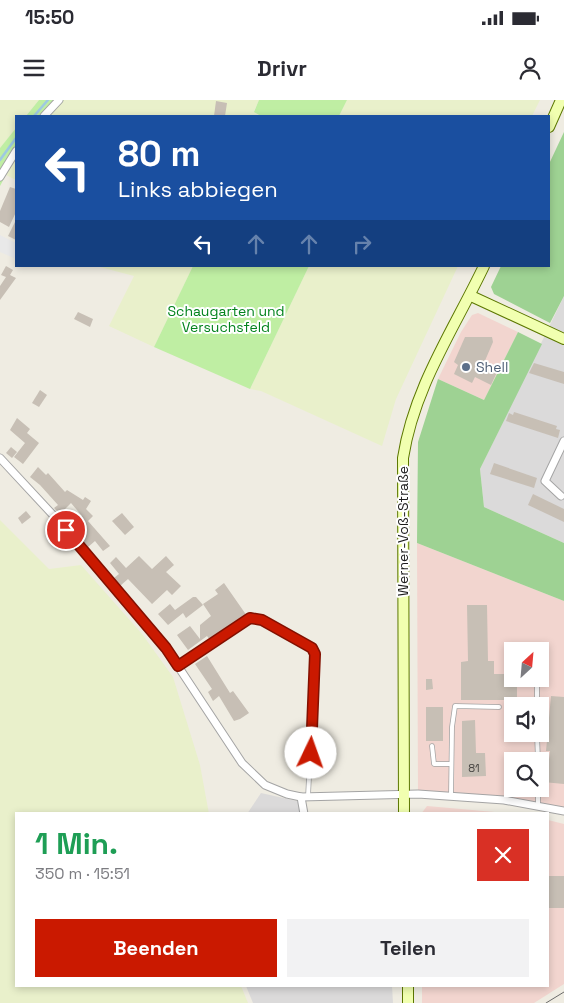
<!DOCTYPE html>
<html lang="de">
<meta charset="utf-8">
<style>
:root{--surface:#fff;--page:#f2f2f3;--text:#2b2b33;--muted:#7c7c81;--accent:#ca1900}
body{margin:0;font-family:"Space Grotesk",sans-serif;background:var(--page);color:var(--text);height:100vh;display:flex;flex-direction:column;font-size:19px;white-space:nowrap}
*{box-sizing:border-box;margin:0}
p{font-size:16px;color:var(--muted)}
.icon{flex:none;width:28px;height:28px;fill:none;stroke:currentColor;stroke-width:2;stroke-linecap:round;stroke-linejoin:round}
.map{position:relative;flex:1;overflow:hidden}
.panel{position:absolute;left:15px;top:712px;width:534px;height:175px;display:flex;flex-direction:column;background:var(--surface);border-radius:0px;box-shadow:0 2px 8px #0003}
.panel>*{flex:none}
.hud{position:absolute;left:15px;top:15px;width:535px;height:152px;border-radius:0px;box-shadow:0 2px 8px #0003;background:#1a4fa0;color:#fff;overflow:hidden}
.needle{width:32px;rotate:26deg}
.fabs{position:absolute;left:504px;top:542px;display:grid;gap:10px}
.fabs a{display:grid;place-items:center;width:45px;height:45px;border-radius:0px;background:var(--surface);box-shadow:0 2px 8px #0003;font-size:25px}
.pin{position:absolute;display:grid;place-items:center;width:42px;height:42px;color:#fff;margin:-21px;border:2px solid #fff;border-radius:50%;box-shadow:0 1px 5px #0007}
.me{position:absolute;width:55px;margin:-28px;rotate:3deg;stroke-linejoin:round;filter:drop-shadow(0 0 4px #0008)}
.turn{display:flex;align-items:center;gap:18px;height:105px;padding:0 20px;font-size:22px}
.turn .icon{width:65px;height:65px;stroke-width:2.5}
.turn b{display:block;font-size:35px;line-height:42px}
.lanes{display:flex;align-items:center;height:48px;padding:0 20px;background:#0003;justify-content:center;gap:25px;direction:ltr}
.lanes .off{opacity:.35}
.round{display:grid;place-items:center;flex:none;width:52px;height:52px;border-radius:0px;background:var(--page)}
.headline{display:flex;align-items:center;justify-content:space-between;height:85px;padding:0 20px}
h1{font-size:30px;font-weight:600;line-height:38px;color:#1e9e55}
.cta{display:flex;gap:10px;margin-top:auto;padding:10px 20px}
.cta a{flex:1;height:58px;border-radius:0px;background:var(--accent);color:#fff;font-size:20px;font-weight:600;line-height:58px;text-align:center}
.cta a+a{background:var(--page);color:var(--text)}
.status{display:flex;justify-content:space-between;align-items:center;height:35px;padding:0 25px;background:var(--surface);direction:ltr}
.status svg{height:14px;fill:currentColor}
header{display:flex;justify-content:space-between;align-items:center;height:65px;padding:0 20px;background:var(--surface);font-size:22px;font-weight:600}
.map>svg:first-child{display:block}
.residential{fill:#dbdada}
.commercial{fill:#f2d5cf;fill-rule:evenodd}
.farmland{fill:#e9f0cb}
.grass{fill:#bfeea3}
.forest{fill:#9ed293}
.parking{fill:#e9e9e9}
.lines{fill:none;stroke-linecap:round;stroke-linejoin:round}
.stream{stroke:#9ec9e1;stroke-width:2.5}
.building{fill:#c7bfb5}
.lane-casing{stroke:#a4a4a4;stroke-width:5.5}
.street-casing{stroke:#a4a4a4;stroke-width:9}
.secondary-casing{stroke:#5c7800;stroke-width:12}
.lane{stroke:#fff;stroke-width:4}
.street{stroke:#fff;stroke-width:7}
.secondary{stroke:#f1ffb0;stroke-width:10}
.tram{stroke:#6b6b6b;stroke-width:1}
.route-casing{stroke:#831000;stroke-width:12}
.route{stroke:#ca1900;stroke-width:9}
.service-dot{fill:#5c6f8a;stroke:#fff;stroke-width:2}
.labels{text-anchor:middle;stroke-width:4;stroke-linejoin:round;paint-order:stroke}
.number-label{font-size:11px;fill:#484643}
.park-label{font-size:14px;fill:#03831d;stroke:#fff}
.service-label{font-size:14px;fill:#4e5e75;stroke:#fff;text-anchor:start}
.street-label{font-size:14px;fill:#1d1d1d;stroke:#fff}
</style>
<div class="status"><b>15:50</b><svg viewBox="0 0 49 12"><path d="M0 12V9h3v3zM5 12V6h3v6zM10 12V3h3v9zM15 12V0h3v12zM26 1h20v11H26zM47 4h2v5h-2z"/></svg></div>
<header><svg class="icon" aria-label="menu" viewBox="0 0 24 24"><path d="M4 6h16M4 12h16M4 18h16"/></svg>Drivr<svg class="icon" aria-label="person" viewBox="0 0 24 24"><circle cx="12" cy="8" r="4"/><path d="M4 21q1-7 8-7t8 7"/></svg></header>
<div class="map">
<svg width="564" height="903" viewBox="0 0 564 903">
<rect width="100%" height="100%" fill="#efece2"/>
<g class="residential">
<path d="M564 196V443L484 407 480 369Z"/>
<path d="M261 693 297 701 310 714H247Z"/>
<path d="M246 886H392L393 903H253Z"/>
</g>
<g class="commercial">
<path d="M478 213 518 232 484 300 438 279 461 232 472 215Z"/>
<path d="M417 443 564 501V711L504 700 418 694ZM512 551H540V579H512ZM512 606H540V634H512ZM512 661H540V689H512Z"/>
<path d="M427 706 506 713 512 714H421Z"/>
<path d="M548 720 564 724V884L534 903H422V886H548Z"/>
</g>
<g class="farmland">
<path d="M0 0H39L26 16H16V28L0 48Z"/>
<path d="M64 0H259L254 11 261 16H50Z"/>
<path d="M347 0H540L532 16H339Z"/>
<path d="M16 56V80L6 75Z"/>
<path d="M96 166H193L154 247 109 226 134 176Z"/>
<path d="M309 166H458L396 299 382 346 261 291 250 289Z"/>
<path d="M0 420 49 469 81 465 142 534 173 577 200 665 209 714H16V886H241L248 903H0Z"/>
</g>
<g class="grass">
<path d="M39 0H64L50 16H26Z"/>
<path d="M259 0H347L339 16H261L254 12Z"/>
<path d="M16 28V56L0 86V48Z"/>
<path d="M193 166H309L250 289 154 247Z"/>
</g>
<g class="forest">
<path d="M564 32V196L550 223 494 194 491 187 501 166H549V64Z"/>
<path d="M518 232 542 244 480 369 484 407 564 443V501L417 443 418 342 438 279 484 300Z"/>
</g>
<path class="parking" d="M0 135 16 143V159L0 152Z"/>
<g class="lines">
<g class="stream">
<path d="M34 16 48 0"/>
<path d="M0 60 16 38"/>
</g>
</g>
<g class="building">
<path d="M216 1 227 3 225 16H214Z"/>
<path d="M10 87 16 89V112L9 127 0 122V111Z"/>
<path d="M16 120V140L8 136Z"/>
<path d="M6 166 13 170 10 175 16 178 0 200V186L6 177 1 175Z"/>
<path d="M78 212 93 219 90 227 74 219Z"/>
<path d="M465 237H492L493 242 484 263 498 270 491 285 475 277 472 283 454 274 458 265 454 262Z"/>
<path d="M534 263 564 272V284L529 273Z"/>
<path d="M40 290 47 295 39 307 32 303Z"/>
<path d="M514 312 557 326 556 329 560 330 558 338 506 321 509 313 513 315Z"/>
<path d="M17 318 30 329 27 333 39 343 23 364 14 357 25 343 10 330Z"/>
<path d="M11 347 17 352 12 358 6 353Z"/>
<path d="M494 363 537 378 534 388 490 374Z"/>
<path d="M38 367 46 375 48 373 65 392 67 390 83 400 85 397 91 401 86 409 93 416 88 421 110 446 103 451 95 441 88 447 74 431 77 428 73 424 82 416 71 403 60 414 54 408 58 405 40 385 30 377Z"/>
<path d="M533 394 564 409V422L528 405Z"/>
<path d="M26 411 31 417 22 424 18 418Z"/>
<path d="M122 413 134 427 125 435 112 421Z"/>
<path d="M139 456 152 469 166 456 174 465 166 472 181 486 172 495 167 490 152 504 128 479 120 486 114 478 119 474 110 463 116 457 126 468Z"/>
<path d="M224 483 247 516 210 540 207 536 188 550 177 535 190 526 200 539V525L211 516 203 504 218 494 215 490Z"/>
<path d="M193 497H196L203 505 186 518 183 513 168 525 158 514 170 504 175 510Z"/>
<path d="M467 505H487L488 561H494V574H512V579H517V600H461V562L468 561Z"/>
<path d="M207 556 230 593 233 591 249 613 240 619 234 621 219 596 213 601 208 592 212 589 195 564Z"/>
<path d="M426 579H432L433 589 426 590Z"/>
<path d="M551 596 564 597V684L543 682 544 668H548L550 651H546Z"/>
<rect x="426" y="607" width="17" height="34"/>
<path d="M475 620 476 653H485L486 676 462 677V621Z"/>
<rect x="548" y="776" width="16" height="32"/>
</g>
<g class="lines">
<defs>
<g id="lane">
<path d="M178 566 250 518 262 520 312 548 315 555 308 697"/>
<path d="M537 579V606"/>
<path d="M537 634 538 661"/>
<path d="M432 646 434 664H451"/>
<path d="M538 689V706"/>
<path d="M451 695 452 627 455 606 499 607"/>
</g>
<g id="street">
<path d="M44 16 59 0"/>
<path d="M0 77 16 51"/>
<path d="M0 358 66 429 166 548 242 663 265 685 287 694 301 697 418 694 504 700 564 711"/>
<path d="M561 396 545 381 564 341"/>
<path d="M301 697 304 714"/>
</g>
<g id="secondary">
<path d="M549 27 561 0"/>
<path d="M471 196 564 239"/>
<path d="M404 714 403 358C414 287 454 229 484 166"/>
<path d="M408 886V903"/>
</g>
</defs>
<use href="#lane" class="lane-casing"/>
<use href="#street" class="street-casing"/>
<use href="#secondary" class="secondary-casing"/>
<use href="#lane" class="lane"/>
<use href="#street" class="street"/>
<use href="#secondary" class="secondary"/>
<path class="tram" d="M546 903 564 892"/>
</g>
<g class="lines">
<defs>
<path id="route" d="M66 430 166 548 178 566 250 518 262 520 312 548 315 554 311 653"/>
</defs>
<use href="#route" class="route-casing"/>
<use href="#route" class="route"/>
</g>
<circle class="service-dot" cx="466" cy="267" r="5"/>
<g class="labels">
<g class="number-label">
<text x="474" y="672">81</text>
</g>
<g class="park-label">
<text x="226" y="216">Schaugarten und<tspan x="226" dy="16">Versuchsfeld</tspan></text>
</g>
<g class="service-label">
<text x="476" y="272">Shell</text>
</g>
<g class="street-label">
<text transform="translate(403 431) rotate(-90)" y="5">Werner-Voß-Straße</text>
</g>
</g>
</svg>
<div class="fabs">
<a><svg class="needle" viewBox="-14 -14 28 28"><path d="M0-13l5 13h-10z" fill="#e53935"/><path d="M0 13l5-13h-10z" fill="#7c7c81"/></svg></a>
<a><svg class="icon" aria-label="sound" viewBox="0 0 24 24"><path d="M4 9h4l5-4v14l-5-4H4zM17 9q2 3 0 6"/></svg></a>
<a><svg class="icon" aria-label="search" viewBox="0 0 24 24"><circle cx="10" cy="10" r="6"/><path d="M15 15l6 6"/></svg></a>
</div>
<div class="pin" style="left:66px;top:430px;background:#d93025"><svg class="icon" aria-label="arrive" viewBox="0 0 24 24"><path d="M6 21V4h12l-3 4 3 4H6"/></svg></div>
<svg class="me" style="left:311px;top:653px" viewBox="-20 -20 40 40"><circle r="19" fill="#fff"/><path d="M0-13L10 11 0 6-10 11z" fill="#ca1900"/></svg>
<div class="hud">
<div class="turn"><svg class="icon" aria-label="left" viewBox="0 0 24 24"><path d="M17 20v-9H6M10 6l-5 5 5 5"/></svg><div><b>80 m</b>Links abbiegen</div></div>
<div class="lanes"><svg class="icon" aria-label="left" viewBox="0 0 24 24"><path d="M17 20v-9H6M10 6l-5 5 5 5"/></svg><svg class="icon off" aria-label="ahead" viewBox="0 0 24 24"><path d="M12 20V5M6 11l6-6 6 6"/></svg><svg class="icon off" aria-label="ahead" viewBox="0 0 24 24"><path d="M12 20V5M6 11l6-6 6 6"/></svg><svg class="icon off" aria-label="right" viewBox="0 0 24 24"><path d="M7 20v-9h11M14 6l5 5-5 5"/></svg></div>
</div>
<section class="panel">
<div class="headline"><div><h1>1 Min.</h1><p>350 m · 15:51</p></div><a class="round" style="background:#d93025;color:#fff"><svg class="icon" aria-label="close" viewBox="0 0 24 24"><path d="M6 6l12 12M18 6L6 18"/></svg></a></div>
<div class="cta"><a>Beenden</a><a>Teilen</a></div>
</section>
</div>
